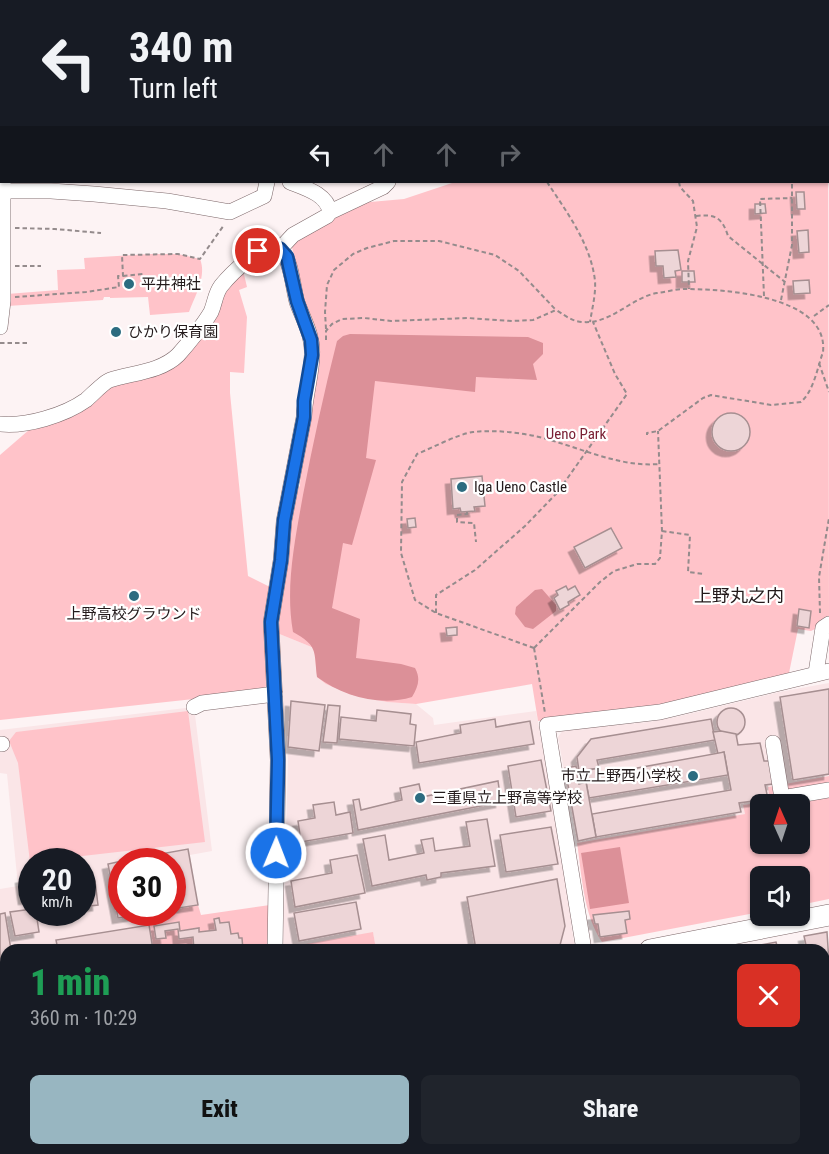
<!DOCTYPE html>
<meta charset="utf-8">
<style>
:root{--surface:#171b24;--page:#20242c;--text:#f1f3f6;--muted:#9ea1a6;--accent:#98b6c1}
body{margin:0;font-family:"Roboto Condensed","Noto Sans JP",sans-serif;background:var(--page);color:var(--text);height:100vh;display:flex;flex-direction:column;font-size:22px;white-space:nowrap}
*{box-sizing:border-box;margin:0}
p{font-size:20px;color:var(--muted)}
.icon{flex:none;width:33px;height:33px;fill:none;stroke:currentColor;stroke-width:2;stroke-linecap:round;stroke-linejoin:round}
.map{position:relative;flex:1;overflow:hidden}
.side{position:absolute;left:0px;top:944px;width:830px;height:212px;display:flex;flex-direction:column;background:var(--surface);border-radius:18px 18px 0 0;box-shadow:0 2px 4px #0004}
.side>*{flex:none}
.hud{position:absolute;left:0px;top:0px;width:830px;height:183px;box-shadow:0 2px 4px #0004;background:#171b24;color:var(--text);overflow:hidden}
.needle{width:39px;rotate:357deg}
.controls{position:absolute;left:750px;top:794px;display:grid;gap:12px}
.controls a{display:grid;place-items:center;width:60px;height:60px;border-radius:9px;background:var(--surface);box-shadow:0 2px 4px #0004;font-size:30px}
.speed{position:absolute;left:18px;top:848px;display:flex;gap:12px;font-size:30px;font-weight:700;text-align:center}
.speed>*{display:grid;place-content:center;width:78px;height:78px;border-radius:50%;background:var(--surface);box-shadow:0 2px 4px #0004;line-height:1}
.speed small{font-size:15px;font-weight:400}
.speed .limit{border:9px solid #d22;background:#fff;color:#111}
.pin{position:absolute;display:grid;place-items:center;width:51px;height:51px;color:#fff;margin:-26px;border:3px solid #fff;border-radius:50%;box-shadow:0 2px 6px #0007}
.me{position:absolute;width:66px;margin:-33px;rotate:1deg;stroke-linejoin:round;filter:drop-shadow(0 0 4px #0008)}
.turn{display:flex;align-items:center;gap:21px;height:126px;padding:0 30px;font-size:27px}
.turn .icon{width:78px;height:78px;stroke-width:2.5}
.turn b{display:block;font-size:42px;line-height:51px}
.lanes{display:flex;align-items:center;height:57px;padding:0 30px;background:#0003;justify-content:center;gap:30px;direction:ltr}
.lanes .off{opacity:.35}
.round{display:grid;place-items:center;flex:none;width:63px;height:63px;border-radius:9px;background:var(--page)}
.overview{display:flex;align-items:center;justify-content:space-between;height:102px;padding:0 30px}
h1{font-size:36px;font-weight:800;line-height:45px;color:#1e9e55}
.action{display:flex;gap:12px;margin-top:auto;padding:12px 30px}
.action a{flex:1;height:69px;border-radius:9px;background:var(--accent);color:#111;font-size:24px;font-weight:800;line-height:69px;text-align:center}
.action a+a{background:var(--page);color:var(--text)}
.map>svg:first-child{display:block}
.built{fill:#fae5e7;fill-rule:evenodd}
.green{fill:#ffc3c9;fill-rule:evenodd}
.water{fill:#dc9098}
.building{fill:#edd5d7;stroke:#a68f91;stroke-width:1.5;filter:url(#shadow)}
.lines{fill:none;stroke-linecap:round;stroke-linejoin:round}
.minor-casing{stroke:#7c6769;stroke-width:16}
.highway-casing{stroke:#7c6769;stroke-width:22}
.path{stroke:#948b8c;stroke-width:2;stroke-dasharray:4.5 3;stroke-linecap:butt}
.minor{stroke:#fff;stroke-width:15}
.highway{stroke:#fff;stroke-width:21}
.rail{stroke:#817778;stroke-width:4;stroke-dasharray:10 10;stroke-linecap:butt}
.route-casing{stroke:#114b97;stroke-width:15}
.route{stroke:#1a73e8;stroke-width:10}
.poi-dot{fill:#2c6c80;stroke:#fff;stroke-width:2}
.labels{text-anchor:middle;stroke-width:4.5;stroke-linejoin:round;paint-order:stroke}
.poi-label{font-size:15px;fill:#231a1b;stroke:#fff;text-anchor:start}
.park-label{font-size:15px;fill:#7a2034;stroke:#fff}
.quarter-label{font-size:18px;fill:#231a1b;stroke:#fff}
</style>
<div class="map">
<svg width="829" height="1154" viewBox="0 0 829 1154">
<defs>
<filter id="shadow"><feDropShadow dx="-5.5" dy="5.5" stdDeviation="0" flood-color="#0004"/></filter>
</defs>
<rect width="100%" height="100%" fill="#fdf3f4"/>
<g class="built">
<path d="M277 633 314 648 317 677 335 688 352 695 387 702 416 704 433 718 434 725 536 711 575 922 571 923 575 949H376L373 933 306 945 307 949H283L288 759Z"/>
<path d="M829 683V776L768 787 771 801 743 805 745 814 577 843 558 737 563 730 648 722 676 717 779 692Z"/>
<path d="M194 707 212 851 190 855 198 905 173 909 172 861H122V912H155L147 914 153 949 6 950V1048L0 1049V889L18 886 7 774 0 773V730ZM32 861H82V912H32Z"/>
</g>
<g class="green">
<path d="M601 0H810V1H599Z"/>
<path d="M828 92 829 622 811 631 798 629 789 673 706 698 538 721 532 684 416 704 387 702 352 695 326 684 317 677 314 648 277 633V622L293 504 300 485 301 470 310 419 303 298 292 247 297 239 359 203 404 199 455 182H828Z"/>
<path d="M150 254H178L200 259C207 276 195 296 189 312L150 315 148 297 110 298V297H104L103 300 7 306V294L58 290 57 270 85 269 84 258Z"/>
<path d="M243 270 247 287 239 290 247 317 244 373 230 372V393L248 576 270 587 268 685 258 692 0 720V455L37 423 110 384 166 368 219 297Z"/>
<path d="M188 711 205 842 30 862 18 763 9 741 16 732Z"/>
<path d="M829 776V899L800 905V876H760V912L602 942C583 914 582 875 577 843L745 814 743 805 770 801 768 787ZM760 804H800V843H760Z"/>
<path d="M198 905 201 915 270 905 271 949H153L146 914 172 912 173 909Z"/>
<path d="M373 932 376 949H307L306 944Z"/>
</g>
<g class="water">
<path d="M350 334 528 337 543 343V354L533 364 537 380 476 377 475 392 375 381 366 458 376 460 352 545 343 543 332 608 360 619 356 658 401 664 415 668C421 679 418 687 412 697 380 707 343 696 317 677 314 650 318 646 293 632 285 587 295 540 303 495 313 443 324 392 337 341L343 336Z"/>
<path d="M542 589 556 605V611L533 629 525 627 515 614 516 607 535 590Z"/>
<path d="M620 847 629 903 590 909 581 853Z"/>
</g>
<g class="building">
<path d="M796 192H804L805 209H797Z"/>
<path d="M755 204H765L766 213 755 214Z"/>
<path d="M808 230 809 252 799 253 797 231Z"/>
<path d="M678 250 681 270 675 271 676 277 664 278 663 266H656L655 251Z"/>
<path d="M682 271H694L695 282H682Z"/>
<path d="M809 280 810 293 794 294 793 281Z"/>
<circle cx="731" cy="432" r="19"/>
<path d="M482 476 485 506 474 507 475 511 461 512 460 508 453 509 451 479Z"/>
<path d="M415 518 416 527 408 528 407 519Z"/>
<path d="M611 528 622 548 585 568 574 547Z"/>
<path d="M566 586 568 590 575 586 580 595 568 602 569 605 560 610 554 598 558 595 556 591Z"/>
<path d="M799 609 811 611 809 628 797 626Z"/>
<path d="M457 627V635L447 636 446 628Z"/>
<path d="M829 689V774L793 780 780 697Z"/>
<path d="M291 701 325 705 319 751 288 747Z"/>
<path d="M328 705 340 706 337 743 323 742Z"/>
<circle cx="731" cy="722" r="14"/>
<path d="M377 710 411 714 410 724 416 725 414 746 339 739 341 717 376 721Z"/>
<path d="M495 719 496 727 530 721 534 744 419 763 416 742 461 733 460 725Z"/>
<path d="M711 719 715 740 597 760 599 768 579 771 577 757 591 739Z"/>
<path d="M721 731 736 734 738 745 760 743 764 761H770L773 784 765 785 768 799 739 803 741 812 596 837 592 814 731 790 724 752 718 754 713 732Z"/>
<path d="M724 752 728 775 589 798 584 771 599 768V775Z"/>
<path d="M541 760 551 811 516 817 508 766Z"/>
<path d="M576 766 579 784 586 782 596 837 578 841 565 768Z"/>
<path d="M498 781 501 802 358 830 353 800 359 799 361 810 402 800 400 788 419 784 422 797Z"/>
<path d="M334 802 336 815 350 812 353 833 301 842 298 821 315 818 313 805Z"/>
<path d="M487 819 495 866 441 873V877L427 880 426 875 372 886 363 839 385 835 389 860 424 853 421 840 433 838 435 851 470 846 466 822Z"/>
<path d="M551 827 558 864 506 872 500 835Z"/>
<path d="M188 849 198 905 172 909V861H122Z"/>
<path d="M357 855 365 893 295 907 291 881 332 873 330 860Z"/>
<path d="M122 861V912H155L118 918 108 864Z"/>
<path d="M32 876V898L24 899 21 878Z"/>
<path d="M557 879 565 926 559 949 476 950 467 897Z"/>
<path d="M95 881 98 905 82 907V882Z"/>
<path d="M356 902 361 929 299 941 294 913Z"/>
<path d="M32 909V912H36L39 932 15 936 10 912Z"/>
<path d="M629 911 630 919 625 920 627 933 600 937 598 924H595L593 915Z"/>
<path d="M5 913 11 950H6V1012L0 1013V914Z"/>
<path d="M219 918 220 923 229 922 231 934 238 933 239 938H242L243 950H194L193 937 179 939 178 929 165 931 166 938 156 939 154 926 179 922 180 931 199 928V932L216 930 214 919Z"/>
<path d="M149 925 153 950H58L56 940Z"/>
<path d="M827 932 829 963 824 964V950H807L804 936Z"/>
<path d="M776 942 778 950H756L755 946Z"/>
<path d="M826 1045 829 1060V1113L824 1114V1046Z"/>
<path d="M622 1149H650V1151L628 1154H623Z"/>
</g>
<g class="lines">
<defs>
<g id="minor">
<path d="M502 0V2"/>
<path d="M827 0 829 2"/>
<path d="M293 2V0"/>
<path d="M0 48V79"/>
<path d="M0 98 2 113"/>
<path d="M0 153H2"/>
<path d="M290 182C305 188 327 194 330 212"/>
<path d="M3 191H51L94 194 167 201 230 212 264 196 267 182"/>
<path d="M280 249 293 235 327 216 330 212 383 187 388 182"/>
<path d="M0 327 3 301V182"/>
<path d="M0 424C26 427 65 415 86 400 92 395 104 382 110 380 131 373 161 372 178 355 188 344 204 324 211 312 215 303 215 294 221 286 229 276 240 266 250 258 290 222 290 276 297 302 303 319 313 335 312 354 312 374 305 395 304 417L284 521 281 560 271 622 278 760 275 950"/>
<path d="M816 673 823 628 829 624"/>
<path d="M194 707 202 703 275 694"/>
<path d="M773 743 782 798 829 790"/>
<path d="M0 744H2"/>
<path d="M584 950 547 725 660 712 829 671"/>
<path d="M824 1128 829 1126"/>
<path d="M228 1149 229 1154"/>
<path d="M599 1149V1154"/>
<path d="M684 1154 710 1149"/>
</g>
<g id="highway">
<path d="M650 950 829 915"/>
<path d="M0 1068 6 1067"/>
</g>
</defs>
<use href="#minor" class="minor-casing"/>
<use href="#highway" class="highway-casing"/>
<g class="path">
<path d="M124 0 131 2"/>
<path d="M443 0V2"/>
<path d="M146 2V0"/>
<path d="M547 182C566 211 591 244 595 281 596 294 592 309 590 322"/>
<path d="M679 182 680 187 693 201 697 227 688 261 689 289"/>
<path d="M696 216C715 214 722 217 728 236L785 282"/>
<path d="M15 228 55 229 101 233"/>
<path d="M15 266H41"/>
<path d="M123 276 143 274"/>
<path d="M764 296 760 199 792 198"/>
<path d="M15 297 86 292 119 287 118 276H123L122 255 178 254 200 259 224 225"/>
<path d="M781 300 792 245V182"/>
<path d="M814 316 829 305"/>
<path d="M326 329 325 312 327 285 334 270 353 254 367 248 394 241H439L495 255 519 271 556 310"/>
<path d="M326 340V331L332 324 342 319 364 318 391 321 468 318 512 321 533 320 556 310C569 318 574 323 590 322 614 320 634 297 657 293 666 292 676 289 684 289 719 289 829 294 823 352 817 369 814 390 801 402L771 405 711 395 703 398 658 431 647 433V435"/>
<path d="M0 343H29"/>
<path d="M819 363 829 392"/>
<path d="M467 512V514L457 515V522L474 523 476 542"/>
<path d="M662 531 690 535 688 572 704 574"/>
<path d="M436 613V595L475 570 525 526 557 493 627 394 615 374 593 322"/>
<path d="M820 613 819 577 829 518"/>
<path d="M534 648 436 613 415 600 401 553 402 482 417 454C432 448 458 434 473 432 501 429 534 434 560 443 592 453 626 467 659 464"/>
<path d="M534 648 600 582 614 571 637 564H655L660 558 662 531 658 431"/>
<path d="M534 648 545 713"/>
</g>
<use href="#minor" class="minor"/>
<use href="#highway" class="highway"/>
<g class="rail">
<path d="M824 979 829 977"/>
<path d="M101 1154 122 1149"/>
</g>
</g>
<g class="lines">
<defs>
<path id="route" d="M258 251 274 246 280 249 287 257 297 301 311 340 312 355 304 401V417L284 521 281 560 271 622 278 760 276 853"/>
</defs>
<use href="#route" class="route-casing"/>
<use href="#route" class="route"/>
</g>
<g class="poi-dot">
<circle cx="129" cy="284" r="6"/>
<circle cx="116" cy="332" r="6"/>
<circle cx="462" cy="487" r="6"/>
<circle cx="134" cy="596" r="6"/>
<circle cx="693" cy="776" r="6"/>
<circle cx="420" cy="798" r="6"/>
</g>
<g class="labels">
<g class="poi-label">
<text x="141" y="289">平井神社</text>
<text x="128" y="337">ひかり保育園</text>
<text x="474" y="492">Iga Ueno Castle</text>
<text x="134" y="619" text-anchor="middle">上野高校グラウンド</text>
<text x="681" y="781" text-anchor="end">市立上野西小学校</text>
<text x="432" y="803">三重県立上野高等学校</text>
</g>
<g class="park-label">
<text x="576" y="439">Ueno Park</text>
</g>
<g class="quarter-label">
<text x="739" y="602">上野丸之内</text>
</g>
</g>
</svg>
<div class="controls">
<a><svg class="needle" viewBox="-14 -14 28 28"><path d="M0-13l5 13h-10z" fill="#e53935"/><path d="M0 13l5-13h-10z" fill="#9ea1a6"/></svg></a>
<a><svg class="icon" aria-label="sound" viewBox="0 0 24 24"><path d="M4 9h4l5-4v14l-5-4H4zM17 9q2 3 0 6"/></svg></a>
</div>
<div class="speed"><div>20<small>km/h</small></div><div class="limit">30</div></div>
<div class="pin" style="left:258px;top:251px;background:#d93025"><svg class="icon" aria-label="arrive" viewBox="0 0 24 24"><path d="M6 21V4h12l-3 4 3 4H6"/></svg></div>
<svg class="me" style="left:276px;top:853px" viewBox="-20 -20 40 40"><circle r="17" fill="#1a73e8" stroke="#fff" stroke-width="3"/><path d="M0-11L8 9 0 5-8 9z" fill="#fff"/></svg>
<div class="hud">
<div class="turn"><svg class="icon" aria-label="left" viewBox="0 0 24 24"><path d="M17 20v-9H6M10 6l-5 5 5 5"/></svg><div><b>340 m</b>Turn left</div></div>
<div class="lanes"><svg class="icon" aria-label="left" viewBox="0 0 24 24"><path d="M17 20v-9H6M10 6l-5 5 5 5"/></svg><svg class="icon off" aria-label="ahead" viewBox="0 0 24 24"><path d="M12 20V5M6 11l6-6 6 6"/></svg><svg class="icon off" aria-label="ahead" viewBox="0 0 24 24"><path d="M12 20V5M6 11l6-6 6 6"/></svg><svg class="icon off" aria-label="right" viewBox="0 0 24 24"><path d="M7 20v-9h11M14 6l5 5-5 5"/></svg></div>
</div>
<section class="side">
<div class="overview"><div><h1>1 min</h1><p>360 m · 10:29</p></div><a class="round" style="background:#d93025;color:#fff"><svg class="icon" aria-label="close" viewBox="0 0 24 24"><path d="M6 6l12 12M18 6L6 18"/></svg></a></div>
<div class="action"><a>Exit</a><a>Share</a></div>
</section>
</div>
